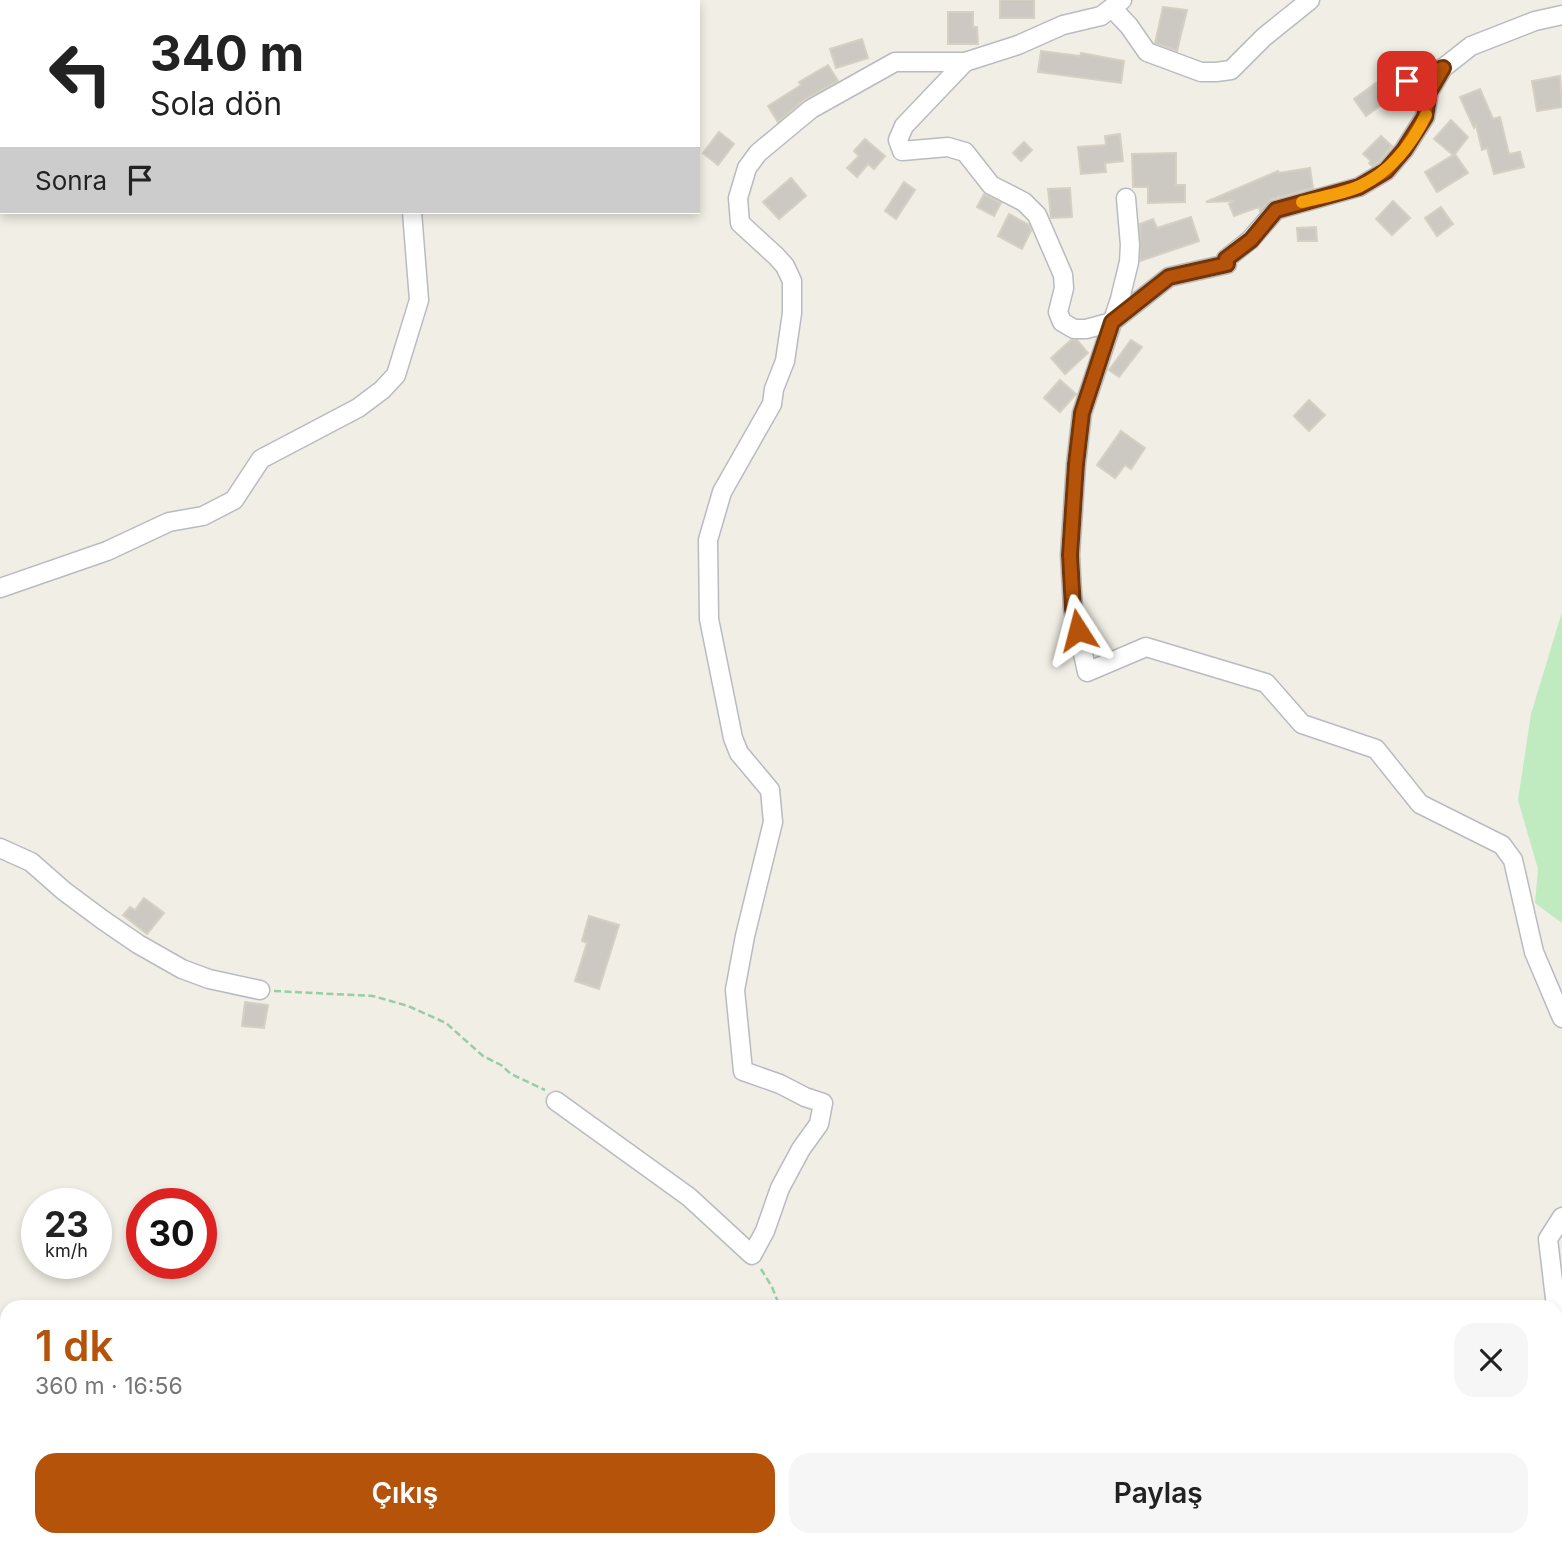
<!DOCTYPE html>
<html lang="tr">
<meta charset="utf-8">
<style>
:root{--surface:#fff;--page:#f6f6f6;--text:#222;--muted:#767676;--accent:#b45309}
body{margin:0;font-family:Inter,sans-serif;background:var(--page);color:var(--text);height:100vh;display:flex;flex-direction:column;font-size:26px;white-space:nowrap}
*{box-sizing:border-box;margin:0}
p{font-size:23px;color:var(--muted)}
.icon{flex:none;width:38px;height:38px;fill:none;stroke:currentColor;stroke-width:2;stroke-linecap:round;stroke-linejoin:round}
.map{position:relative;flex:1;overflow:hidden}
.panel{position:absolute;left:0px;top:1300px;width:1563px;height:247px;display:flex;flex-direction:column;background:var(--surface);border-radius:21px 21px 0 0;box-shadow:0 4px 10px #0003}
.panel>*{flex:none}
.guide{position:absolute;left:0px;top:0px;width:700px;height:214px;box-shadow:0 4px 10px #0003;background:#fff;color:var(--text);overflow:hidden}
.speed{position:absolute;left:21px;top:1188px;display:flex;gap:14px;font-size:35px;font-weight:700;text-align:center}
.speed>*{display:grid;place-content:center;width:91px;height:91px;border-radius:50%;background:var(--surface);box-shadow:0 4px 10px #0003;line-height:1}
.speed small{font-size:18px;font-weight:400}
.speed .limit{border:10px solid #d22;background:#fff;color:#111}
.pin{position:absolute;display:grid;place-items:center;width:60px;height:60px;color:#fff;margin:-30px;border-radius:14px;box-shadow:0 4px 10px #0006}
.me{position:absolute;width:77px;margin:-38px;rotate:351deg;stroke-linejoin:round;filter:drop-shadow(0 0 5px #0008)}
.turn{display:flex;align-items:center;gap:24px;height:147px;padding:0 35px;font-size:32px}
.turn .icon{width:91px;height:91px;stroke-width:2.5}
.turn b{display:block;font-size:49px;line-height:60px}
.then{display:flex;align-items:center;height:66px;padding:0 35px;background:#0003;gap:14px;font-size:26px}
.round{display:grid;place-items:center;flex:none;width:74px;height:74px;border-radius:21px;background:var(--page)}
.overview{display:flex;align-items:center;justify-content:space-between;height:119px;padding:0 35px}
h1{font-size:42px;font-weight:600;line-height:52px;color:var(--accent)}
.action{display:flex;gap:14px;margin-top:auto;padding:14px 35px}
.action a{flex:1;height:80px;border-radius:21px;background:var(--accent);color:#fff;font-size:28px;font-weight:600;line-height:80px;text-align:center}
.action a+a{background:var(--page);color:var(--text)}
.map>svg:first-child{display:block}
.green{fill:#c0eac0}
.building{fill:#ccc9c2;stroke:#d6d0c3;stroke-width:2}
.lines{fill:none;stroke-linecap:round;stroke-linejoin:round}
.minor-casing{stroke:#b8bbc0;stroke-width:21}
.path{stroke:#97cca6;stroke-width:2.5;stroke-dasharray:7 3.5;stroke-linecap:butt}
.minor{stroke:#fff;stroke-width:18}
.route-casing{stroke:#753606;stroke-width:18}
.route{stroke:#b45309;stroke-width:12}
.slow{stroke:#f59e0b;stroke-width:12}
</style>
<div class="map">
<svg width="1562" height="1546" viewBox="0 0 1562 1546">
<rect width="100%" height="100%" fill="#f1eee5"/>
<g class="green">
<path d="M1562 612V923L1535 903 1538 869 1518 800 1531 714Z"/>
<path d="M1556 1513 1562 1520V1546H1458L1468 1540H1556Z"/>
<path d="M1005 1540H1057L1062 1546 996 1545Z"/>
</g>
<g class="building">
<rect x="1000" y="0" width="34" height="18"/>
<path d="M1163 7 1187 10 1177 51 1155 43Z"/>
<path d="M948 12H973V27H977L978 44H948Z"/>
<path d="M862 39 868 58 836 68 830 49Z"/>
<path d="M1041 51 1080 56 1081 53 1124 61 1121 83 1038 72Z"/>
<path d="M828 65 838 81 805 99 778 122 768 106 801 85 799 82Z"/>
<path d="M1560 76 1562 107 1537 111 1532 81Z"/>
<path d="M1376 83 1388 100 1366 116 1354 99Z"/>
<path d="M1418 89 1415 109 1412 110 1401 94Z"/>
<path d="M1480 89 1493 119 1500 117 1509 154 1520 152 1524 167 1494 174 1487 148 1482 150 1476 125 1474 128 1460 97Z"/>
<path d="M1451 120 1468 137 1455 154 1468 173 1437 192 1425 172 1453 155 1434 139Z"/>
<path d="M719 132 734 144 718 165 703 153Z"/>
<path d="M1120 134 1123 161 1105 163 1106 172 1081 174 1078 147 1106 145 1105 136Z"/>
<path d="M1381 136 1392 146 1379 162 1372 166 1369 163 1371 161 1363 154Z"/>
<path d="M865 139 885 156 874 169 868 164 857 177 847 168 859 156 854 151Z"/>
<path d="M1024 142 1032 150 1021 161 1013 153Z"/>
<path d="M1176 153V185H1185V202L1148 203V187H1133L1132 154Z"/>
<path d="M1310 168 1313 188 1272 199 1260 211 1259 207 1234 216 1229 204 1235 201 1206 202 1278 171 1279 173Z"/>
<path d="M791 178 806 196 779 219 763 202Z"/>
<path d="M904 182 915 190 896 219 885 211Z"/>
<path d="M1070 188 1072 217 1051 218 1048 189Z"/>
<path d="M984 194 1001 203 994 216 977 207Z"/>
<path d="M1393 201 1410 218 1392 235 1376 219Z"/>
<path d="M1441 207 1453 224 1437 236 1425 218Z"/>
<path d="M1009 214 1029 225 1031 231 1022 249 998 236Z"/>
<path d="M1191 217 1199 241 1140 261V224L1153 219 1157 228Z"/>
<path d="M1316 227 1317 241H1298L1297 228Z"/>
<path d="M1071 340H1077L1088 353 1065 374 1051 358Z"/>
<path d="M1131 340 1142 347 1119 377 1109 370Z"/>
<path d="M1060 380 1076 394 1060 412 1044 398Z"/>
<path d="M1309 400 1325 415 1309 431 1294 416Z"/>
<path d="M1121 431 1145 448 1131 469 1125 465 1115 478 1097 465Z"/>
<path d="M144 898 164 913 147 934 123 915 130 907 135 910Z"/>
<path d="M589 916 619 925 599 989 575 981 587 943 582 941Z"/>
<path d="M245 1002 268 1005 264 1028 242 1026Z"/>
</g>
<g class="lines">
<defs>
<g id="minor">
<path d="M462 2 463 0"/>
<path d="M1112 8 1129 26 1147 52 1201 72H1216L1231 70 1264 37 1310 0"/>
<path d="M965 62 904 126 898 140 902 151 948 147 965 152 991 185 1024 202 1037 215 1063 275 1064 288 1058 312 1062 322 1074 329H1086L1112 322 1169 277 1227 264 1226 259 1250 240 1276 210 1359 187 1386 171 1404 150 1425 117 1429 92 1443 68 1471 46 1535 21 1562 15"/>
<path d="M1407 81 1443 68"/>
<path d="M1126 198 1130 245 1129 262 1120 299 1082 413 1076 464 1070 555 1073 609 1087 672 1146 647 1266 683 1302 724 1376 749 1420 804 1502 845 1513 860 1534 952 1562 1018"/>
<path d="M0 588 107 551 169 522 203 516 234 500 261 459 358 408 382 390 396 375 419 300 412 212"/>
<path d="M0 848 31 862 64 891 103 920 138 944 182 969 209 979 260 990"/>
<path d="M556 1101 689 1197 752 1255 765 1231 780 1188 801 1149 819 1124 823 1103 805 1097 780 1084 743 1071 735 990 745 936 773 822 770 790 739 753 733 738 709 619 708 540 722 492 772 404 774 389 785 361 792 313V281L785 266 776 256 740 223 738 198 747 168 758 153 811 109 895 62H965L1018 45 1063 25 1101 16 1122 0"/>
<path d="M1556 1307 1548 1239 1562 1217"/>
<path d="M1556 1309 1559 1338 1556 1379"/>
<path d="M1535 1546 1536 1540"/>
</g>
</defs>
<use href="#minor" class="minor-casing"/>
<g class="path">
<path d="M274 991 373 996 408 1006 446 1023 483 1056 501 1065 511 1074 545 1090"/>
<path d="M761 1269 772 1287 780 1307"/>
<path d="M451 1540 453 1546"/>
<path d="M460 1546 466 1540"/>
</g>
<use href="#minor" class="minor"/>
</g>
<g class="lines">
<defs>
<path id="route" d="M1078 630 1073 609 1070 555 1076 464 1082 413 1112 322 1169 277 1227 264 1226 259 1251 240 1276 210 1359 187 1386 171 1404 150 1425 117 1429 92 1443 68 1407 81"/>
</defs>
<use href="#route" class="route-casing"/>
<use href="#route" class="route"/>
<path class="slow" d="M1302 202C1321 197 1343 194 1360 186 1390 172 1412 144 1426 115"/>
</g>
</svg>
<div class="speed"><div>23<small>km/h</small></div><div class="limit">30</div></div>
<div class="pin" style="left:1407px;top:81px;background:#d93025"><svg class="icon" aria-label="arrive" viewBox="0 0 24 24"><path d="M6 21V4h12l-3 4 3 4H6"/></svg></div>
<svg class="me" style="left:1078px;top:630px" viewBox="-20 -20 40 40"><path d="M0-17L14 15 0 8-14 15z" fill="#b45309" stroke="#fff" stroke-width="4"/></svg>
<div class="guide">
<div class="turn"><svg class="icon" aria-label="left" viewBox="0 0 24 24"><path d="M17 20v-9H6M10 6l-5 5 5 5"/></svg><div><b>340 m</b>Sola dön</div></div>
<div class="then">Sonra<svg class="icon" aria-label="arrive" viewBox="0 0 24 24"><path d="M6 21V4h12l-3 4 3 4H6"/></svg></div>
</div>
<section class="panel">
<div class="overview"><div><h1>1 dk</h1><p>360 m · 16:56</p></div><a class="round"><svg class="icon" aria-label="close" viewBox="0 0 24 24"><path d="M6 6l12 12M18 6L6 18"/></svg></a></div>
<div class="action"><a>Çıkış</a><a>Paylaş</a></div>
</section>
</div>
